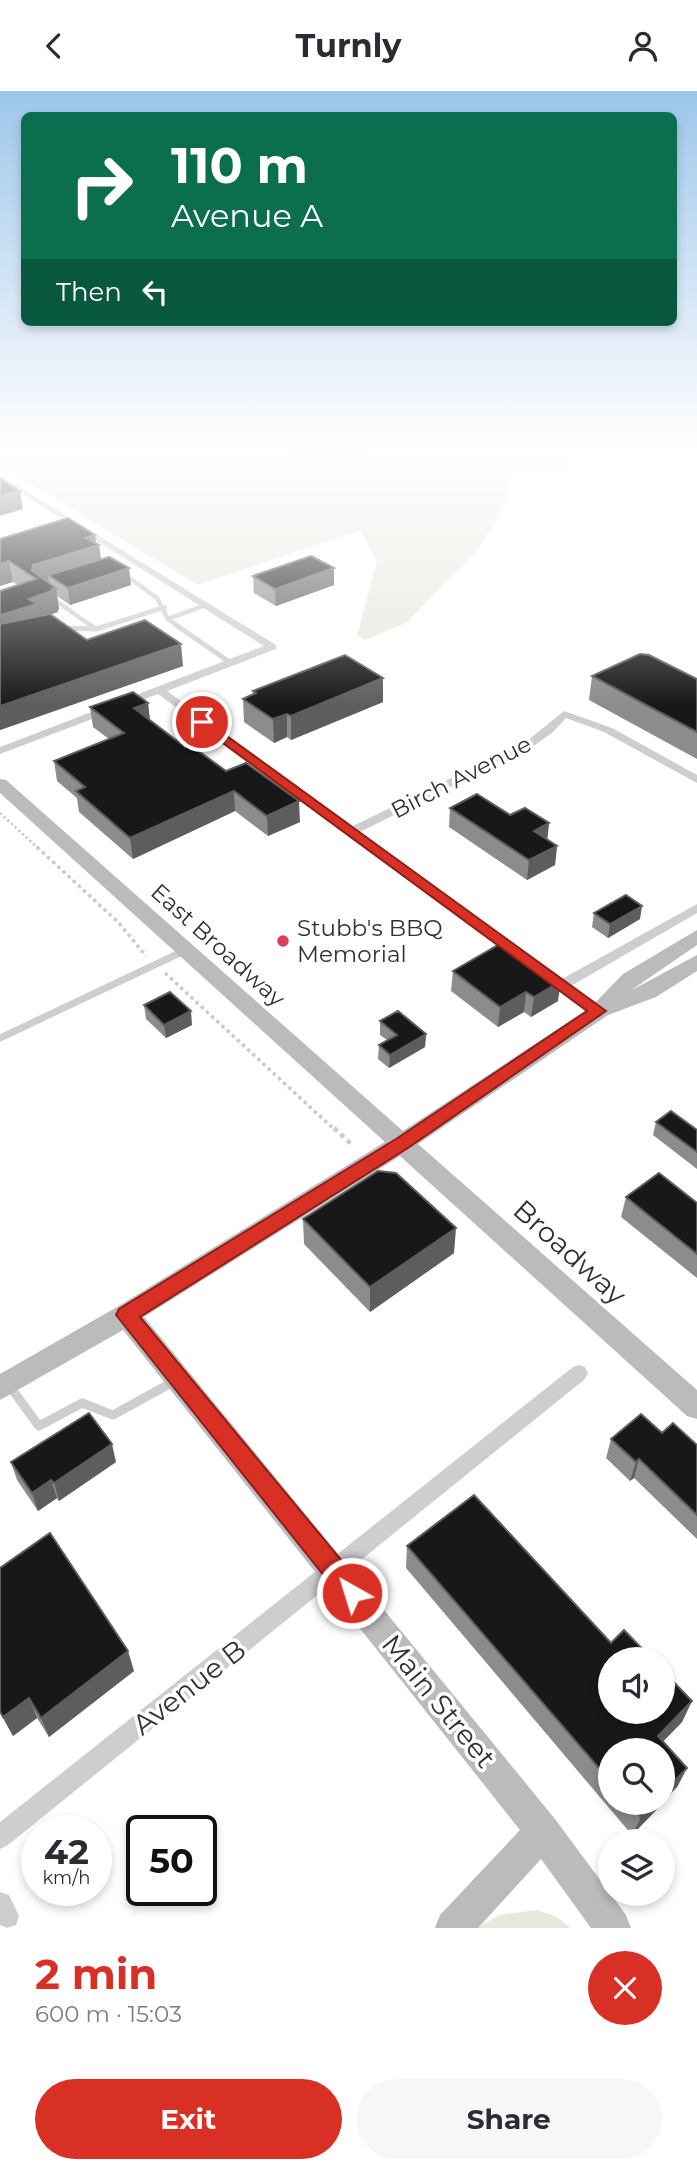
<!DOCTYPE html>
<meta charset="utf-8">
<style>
:root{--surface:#fff;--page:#f7f7f7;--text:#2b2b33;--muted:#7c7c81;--accent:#d93025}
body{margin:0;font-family:Montserrat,sans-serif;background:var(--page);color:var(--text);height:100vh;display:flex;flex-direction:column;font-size:26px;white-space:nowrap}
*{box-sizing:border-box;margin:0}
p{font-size:23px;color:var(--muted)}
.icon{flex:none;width:38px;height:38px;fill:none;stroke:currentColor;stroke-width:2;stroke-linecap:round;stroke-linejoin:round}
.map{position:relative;height:1837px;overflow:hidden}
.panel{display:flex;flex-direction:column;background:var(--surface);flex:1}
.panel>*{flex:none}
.guide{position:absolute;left:21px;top:21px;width:656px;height:214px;border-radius:10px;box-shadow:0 4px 10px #0003;background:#0b6e4f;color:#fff;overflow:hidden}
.buttons{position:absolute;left:598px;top:1556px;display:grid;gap:14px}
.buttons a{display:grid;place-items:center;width:77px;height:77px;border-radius:50%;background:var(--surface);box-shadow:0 4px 10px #0003;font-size:35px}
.speed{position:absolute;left:21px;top:1724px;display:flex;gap:14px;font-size:35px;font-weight:700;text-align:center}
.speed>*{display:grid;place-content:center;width:91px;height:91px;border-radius:50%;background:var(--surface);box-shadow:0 4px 10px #0003;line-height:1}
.speed small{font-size:18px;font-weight:400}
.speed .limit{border:4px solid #111;border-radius:10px;background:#fff;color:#111}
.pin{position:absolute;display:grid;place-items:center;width:60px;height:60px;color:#fff;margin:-30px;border:4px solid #fff;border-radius:50%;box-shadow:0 2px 7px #0007}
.me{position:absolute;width:77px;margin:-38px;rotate:321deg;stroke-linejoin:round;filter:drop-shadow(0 0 5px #0008)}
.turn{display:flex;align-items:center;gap:24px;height:147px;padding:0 35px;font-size:32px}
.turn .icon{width:91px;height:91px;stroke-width:2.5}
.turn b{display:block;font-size:49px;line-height:60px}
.then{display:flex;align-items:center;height:66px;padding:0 35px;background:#0003;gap:14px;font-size:26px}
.round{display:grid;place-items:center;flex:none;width:74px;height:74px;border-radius:37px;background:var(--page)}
.headline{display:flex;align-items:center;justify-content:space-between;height:119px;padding:0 35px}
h1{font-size:42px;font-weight:700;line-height:52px;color:var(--accent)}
.action{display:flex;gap:14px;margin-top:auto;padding:14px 35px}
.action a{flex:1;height:80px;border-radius:42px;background:var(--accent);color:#fff;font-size:28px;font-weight:700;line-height:80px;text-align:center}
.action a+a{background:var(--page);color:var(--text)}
header{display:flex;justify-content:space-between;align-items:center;height:91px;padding:0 35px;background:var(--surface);font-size:32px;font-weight:700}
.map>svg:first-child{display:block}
.green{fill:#e5eade}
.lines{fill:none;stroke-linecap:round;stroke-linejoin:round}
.path-far2{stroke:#cbcbcb;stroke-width:2.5;stroke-dasharray:2.5 2.5;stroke-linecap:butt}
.path-far1{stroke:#cbcbcb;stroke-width:3.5;stroke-dasharray:3.5 3.5;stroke-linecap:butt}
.path{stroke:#cbcbcb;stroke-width:4.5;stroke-dasharray:4.5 4.5;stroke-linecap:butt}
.service-far3{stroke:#cecece;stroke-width:4.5}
.service-far2{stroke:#cecece;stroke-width:5}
.service-far1{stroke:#cecece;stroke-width:7}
.service{stroke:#cecece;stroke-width:9}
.minor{fill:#cecece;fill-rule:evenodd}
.secondary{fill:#bbb;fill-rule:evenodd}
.wall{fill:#8c8c8c}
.shaded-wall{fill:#5d5d5d}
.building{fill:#181818;stroke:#5d5d5d;stroke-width:2}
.route{fill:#d93025;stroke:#8d1f18;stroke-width:2}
.poi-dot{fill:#de3e53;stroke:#fff;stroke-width:2.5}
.labels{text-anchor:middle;stroke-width:7;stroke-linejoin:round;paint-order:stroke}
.street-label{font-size:23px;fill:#313131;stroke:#fff}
.poi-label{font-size:23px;fill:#313131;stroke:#fff;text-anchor:start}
.near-street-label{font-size:28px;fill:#313131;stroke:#fff}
</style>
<header><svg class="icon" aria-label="back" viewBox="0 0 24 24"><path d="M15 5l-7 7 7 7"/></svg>Turnly<svg class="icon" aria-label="person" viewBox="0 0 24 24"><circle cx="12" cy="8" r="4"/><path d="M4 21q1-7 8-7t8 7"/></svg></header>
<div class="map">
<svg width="697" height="1837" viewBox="0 0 697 1837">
<rect width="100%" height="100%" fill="#fff"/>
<g class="green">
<path d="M0 358H578L569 383 515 378 501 423 477 459 406 532 365 549 357 544 377 471 360 439 198 494 0 375Z"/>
<path d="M537 1819 557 1826 570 1837H477L499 1824Z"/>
</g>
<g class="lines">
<path class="path-far2" d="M0 722 39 758"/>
<g class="path-far1">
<path d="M37 756 119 832 146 865"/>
<path d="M165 882 335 1039"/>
</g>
<path class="path" d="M334 1037 351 1053"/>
<g class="service-far3">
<path d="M288 358 329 366 370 358"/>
<path d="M124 483 157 507 168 528"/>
<path d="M52 507 93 536"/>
<path d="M103 536 165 516"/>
<path d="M179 536 168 528 206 514"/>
</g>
<g class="service-far2">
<path d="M90 534 96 538 109 534"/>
<path d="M176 534 231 572"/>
<path d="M61 537 95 538"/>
</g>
<path class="service-far1" d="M0 947 186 859"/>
<path class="service" d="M8 1293 39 1335 82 1312 113 1324 173 1291"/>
<g class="minor">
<path d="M0 384 276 554V558L167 600 353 735 527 650 564 620 612 637 697 684V692L604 641 566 627 553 641 535 654 360 741 523 859 525 862 518 866 513 865 158 603 0 663V656L264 555 0 389Z"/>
<path d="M697 813V822L571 895 603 918 605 921 603 924H593L538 882 545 878 562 888Z"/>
<path d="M579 1274 585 1276 588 1282 585 1288 8 1754 0 1758V1731L573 1276Z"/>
<path d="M0 1801 9 1804 19 1825 16 1834 7 1837 0 1834Z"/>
</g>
<path class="secondary" d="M0 688 6 689 403 1040 591 916 623 883 697 839V854L630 900 697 864V880L656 906 608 924 418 1053 697 1299V1328L687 1325 400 1065 144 1226 555 1728 626 1824 631 1837H591L541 1768 478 1837H435L440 1824 520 1739 123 1239 0 1309V1283L117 1216 385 1051 0 702Z"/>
</g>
<g class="wall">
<path d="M95 444 96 452 101 468 131 494 70 514 57 505 59 518 58 519V521L51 523 87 549 183 575 0 639 18 494 13 491 0 448Z"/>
<path d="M334 477V494L276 515 254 502 253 485Z"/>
<path d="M592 585 697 588V668L589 609Z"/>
<path d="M383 587V611L291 649 287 646 274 652 244 631 243 608 253 604V600Z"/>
<path d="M148 612 150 629 185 656 226 680 300 731 268 745 235 720 133 768 79 721 77 707 57 690 54 670 109 648 93 636 90 616Z"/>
<path d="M450 717 510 724 549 732 547 748 557 755 555 774 527 789 449 736Z"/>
<path d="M594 822 640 828 608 847 592 836Z"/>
<path d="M453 880 558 910 531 926 524 921 498 936 451 900Z"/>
<path d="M144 914 192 934 166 947 146 928Z"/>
<path d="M380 930 426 943 425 956 389 977 378 968 379 954 387 949 380 944Z"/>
<path d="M656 1031 697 1039V1078L653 1044Z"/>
<path d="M626 1106 697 1112V1187L621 1126Z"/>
<path d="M303 1128 454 1162 370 1221 304 1153Z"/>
<path d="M662 1342 697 1354V1448L634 1387 630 1390 606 1367 611 1348Z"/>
<path d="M11 1371H116L59 1410 57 1407 38 1420 17 1389Z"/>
<path d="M407 1455 611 1552 692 1610 682 1631 663 1650 687 1677 677 1696 611 1659V1712H663L632 1744 406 1477Z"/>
<path d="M0 1477 134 1580 49 1646 37 1627 13 1645 0 1622Z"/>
</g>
<g class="shaded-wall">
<path d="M20 400 23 418 0 425V405Z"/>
<path d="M95 444 96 455 99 454 102 475 48 484 49 491 37 495 32 480 33 474 86 447Z"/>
<path d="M9 470 13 491 0 495V473Z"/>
<path d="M129 477 131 494 70 514 68 497Z"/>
<path d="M334 477V494L276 515 275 498Z"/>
<path d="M56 497 59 518 58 519V521L39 527 0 547V524L29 508Z"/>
<path d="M181 553 183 575 0 639V615Z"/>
<path d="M383 587V611L291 649V625Z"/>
<path d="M148 612 150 631 134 617Z"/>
<path d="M287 623V646L274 652 273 628Z"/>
<path d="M234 700 235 720 133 768 130 747Z"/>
<path d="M299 710 300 731 268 745 267 725Z"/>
<path d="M549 732 547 751 534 740Z"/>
<path d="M557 755 555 774 527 789 529 769Z"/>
<path d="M642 815 640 828 608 847 610 833Z"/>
<path d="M561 890 558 910 531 926 534 906Z"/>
<path d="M526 901 524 921 498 936 500 916Z"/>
<path d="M191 920 192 934 166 947 164 934Z"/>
<path d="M426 943 425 956 389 977 390 964Z"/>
<path d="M456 1137 454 1162 370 1221V1196Z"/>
<path d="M112 1353 116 1371 59 1410 54 1392Z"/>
<path d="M639 1368 634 1387 630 1390 636 1371Z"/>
<path d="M51 1389 57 1407 38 1420 32 1402Z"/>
<path d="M128 1560 134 1580 49 1646 41 1627Z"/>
<path d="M29 1607 37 1627 13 1645 3 1626Z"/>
<path d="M692 1610 682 1631 655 1659 658 1645Z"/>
<path d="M687 1677 677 1696 663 1711V1702Z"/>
<path d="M654 1712H663L632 1744 641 1726Z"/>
</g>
<g class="building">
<path d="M0 387 20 400 0 405Z"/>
<path d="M68 427 95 444 86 447 99 454 33 474 32 480 56 497 52 498 54 499 29 508 37 513 0 524V500L36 488 9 470 0 473V448Z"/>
<path d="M311 465 334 477 275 498 253 485Z"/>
<path d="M109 466 129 477 68 497 48 484Z"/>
<path d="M50 523 87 549 145 529 181 553 0 615V533Z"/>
<path d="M640 563 649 564 697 588V641L592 585Z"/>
<path d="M345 564 383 587 291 625 287 623 273 628 243 608 256 602 253 600Z"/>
<path d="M133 601 148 612 134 617 185 656 190 654 226 680 246 672 299 710 267 725 234 700 130 747 76 700 85 696 54 670 124 642 90 616Z"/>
<path d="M477 703 510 724 525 717 549 732 534 740 557 755 529 769 450 717Z"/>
<path d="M626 804 642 815 610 833 594 822Z"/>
<path d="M505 850 561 890 534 906 526 901 500 916 453 880Z"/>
<path d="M170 901 191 920 164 934 144 914Z"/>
<path d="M398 920 426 943 390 964 379 954 397 944 380 930Z"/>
<path d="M671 1020 697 1039V1061L656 1031Z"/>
<path d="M378 1080 396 1082 456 1137 370 1196 303 1128Z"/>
<path d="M659 1082 697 1112V1163L626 1106Z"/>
<path d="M89 1322 112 1353 54 1392 51 1389 32 1402 11 1371Z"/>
<path d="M641 1323 662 1342 673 1332 697 1354V1424L639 1368 636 1371 611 1348Z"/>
<path d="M474 1404 611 1552 624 1539 652 1568H611V1620H663V1580L692 1610 658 1645 687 1677 663 1702V1659H611V1691L407 1455Z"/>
<path d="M50 1442 128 1560 41 1627 29 1607 3 1626 0 1620V1477Z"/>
<path d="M629 1712H654L641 1726Z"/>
</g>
<linearGradient id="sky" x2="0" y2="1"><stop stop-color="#9dc6ea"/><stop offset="0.58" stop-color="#fff"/><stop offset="1" stop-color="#fff" stop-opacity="0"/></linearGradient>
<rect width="697" height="615" fill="url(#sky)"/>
<path class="route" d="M202 627 606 920 408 1057 140 1226 361 1493 364 1502 361 1510 352 1513 344 1510 116 1224 119 1218 396 1048 587 920 197 633 196 631Z"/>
<circle class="poi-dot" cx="283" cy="850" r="7"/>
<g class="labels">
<g class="street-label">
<text transform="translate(461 686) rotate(-27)" y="8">Birch Avenue</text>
<text transform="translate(218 854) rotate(42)" y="8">East Broadway</text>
</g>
<g class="poi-label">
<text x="297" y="845">Stubb's BBQ<tspan x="297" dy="26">Memorial</tspan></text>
</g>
<g class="near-street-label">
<text transform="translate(570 1161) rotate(42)" y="10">Broadway</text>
<text transform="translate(189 1596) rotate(-38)" y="10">Avenue B</text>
<text transform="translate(439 1610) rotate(51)" y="10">Main Street</text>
</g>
</g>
</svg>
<div class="buttons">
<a><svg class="icon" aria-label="sound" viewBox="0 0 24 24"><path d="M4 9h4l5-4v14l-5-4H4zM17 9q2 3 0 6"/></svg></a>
<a><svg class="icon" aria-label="search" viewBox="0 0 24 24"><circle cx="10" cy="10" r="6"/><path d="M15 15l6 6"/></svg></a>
<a><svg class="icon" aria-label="layers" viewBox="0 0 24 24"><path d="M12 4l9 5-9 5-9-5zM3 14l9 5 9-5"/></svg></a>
</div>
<div class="speed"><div>42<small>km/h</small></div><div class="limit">50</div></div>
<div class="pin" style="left:202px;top:631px;background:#d93025"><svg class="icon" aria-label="arrive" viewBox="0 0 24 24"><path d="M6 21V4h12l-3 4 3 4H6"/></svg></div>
<svg class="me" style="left:352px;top:1502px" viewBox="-20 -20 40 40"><circle r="17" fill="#d93025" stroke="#fff" stroke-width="3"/><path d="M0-11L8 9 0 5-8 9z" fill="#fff"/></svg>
<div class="guide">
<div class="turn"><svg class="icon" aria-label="right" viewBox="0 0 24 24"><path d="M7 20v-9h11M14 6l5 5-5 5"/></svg><div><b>110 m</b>Avenue A</div></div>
<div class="then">Then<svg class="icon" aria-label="left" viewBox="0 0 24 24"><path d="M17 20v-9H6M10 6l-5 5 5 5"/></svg></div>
</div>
</div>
<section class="panel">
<div class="headline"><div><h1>2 min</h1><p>600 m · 15:03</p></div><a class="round" style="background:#d93025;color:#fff"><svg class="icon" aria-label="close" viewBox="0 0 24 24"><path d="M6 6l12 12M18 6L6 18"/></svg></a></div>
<div class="action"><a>Exit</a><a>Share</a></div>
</section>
